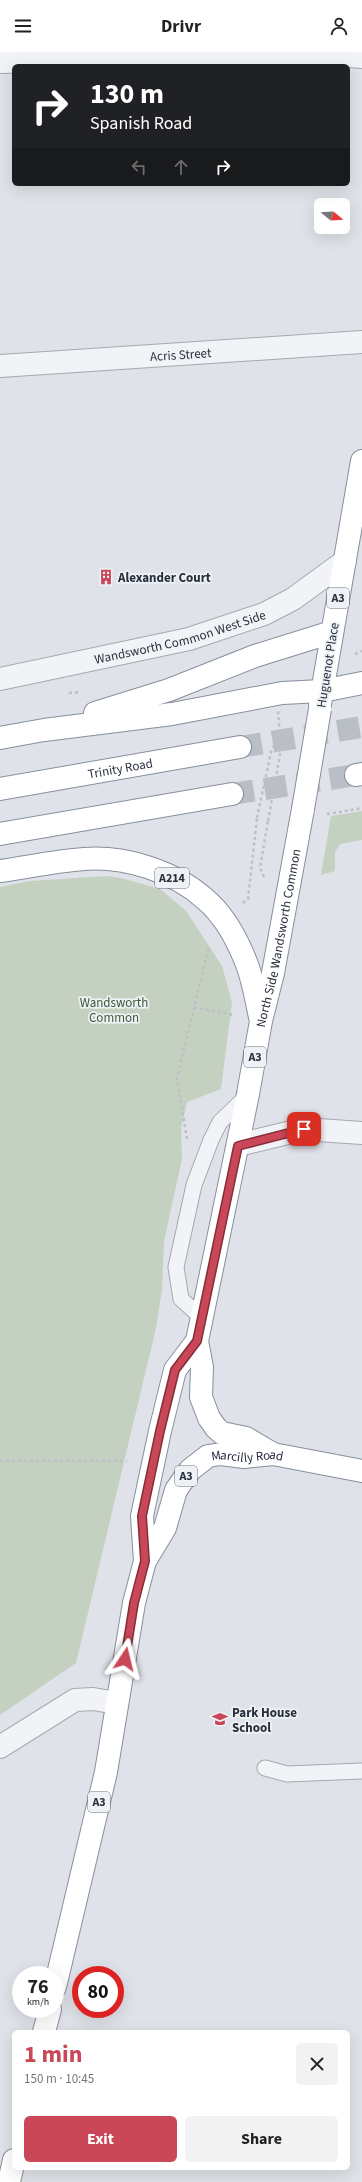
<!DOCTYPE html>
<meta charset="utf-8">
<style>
:root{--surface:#fff;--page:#f2f2f2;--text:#222;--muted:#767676;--accent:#c94757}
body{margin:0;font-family:"Source Sans 3",sans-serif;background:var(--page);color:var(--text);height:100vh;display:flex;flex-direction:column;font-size:15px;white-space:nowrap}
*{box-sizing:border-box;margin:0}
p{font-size:13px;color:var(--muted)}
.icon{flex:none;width:22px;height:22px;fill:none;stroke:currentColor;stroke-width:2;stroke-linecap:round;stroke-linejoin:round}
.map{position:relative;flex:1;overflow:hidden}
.sheet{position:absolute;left:12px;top:1978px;width:338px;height:140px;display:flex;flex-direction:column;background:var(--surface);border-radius:6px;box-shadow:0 4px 16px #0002}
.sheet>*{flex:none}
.top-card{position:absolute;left:12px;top:12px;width:338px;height:122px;border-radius:6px;box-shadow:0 4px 16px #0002;background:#202124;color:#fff;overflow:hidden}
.needle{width:26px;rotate:108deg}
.tools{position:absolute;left:314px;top:146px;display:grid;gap:8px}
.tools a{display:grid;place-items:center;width:36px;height:36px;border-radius:6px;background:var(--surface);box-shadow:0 4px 16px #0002;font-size:20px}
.speed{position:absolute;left:12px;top:1914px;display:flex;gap:8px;font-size:20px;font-weight:700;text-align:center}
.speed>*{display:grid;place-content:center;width:52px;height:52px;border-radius:50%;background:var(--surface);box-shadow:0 4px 16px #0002;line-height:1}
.speed small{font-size:10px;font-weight:400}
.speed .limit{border:6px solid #d22;background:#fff;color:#111}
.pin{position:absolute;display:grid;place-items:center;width:34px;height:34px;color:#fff;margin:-17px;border-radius:8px;box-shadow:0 2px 6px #0006}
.me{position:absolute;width:44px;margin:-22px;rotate:10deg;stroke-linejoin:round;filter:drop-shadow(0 0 3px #0008)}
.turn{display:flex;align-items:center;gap:14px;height:84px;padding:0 12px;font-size:18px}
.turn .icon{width:52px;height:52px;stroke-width:2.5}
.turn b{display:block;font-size:28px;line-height:34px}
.lanes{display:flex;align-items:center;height:38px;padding:0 12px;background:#0003;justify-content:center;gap:20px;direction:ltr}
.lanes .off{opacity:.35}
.round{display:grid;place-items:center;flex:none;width:42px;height:42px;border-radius:6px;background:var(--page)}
.summary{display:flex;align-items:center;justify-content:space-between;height:68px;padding:0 12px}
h1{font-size:24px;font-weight:700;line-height:30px;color:var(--accent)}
.button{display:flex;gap:8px;margin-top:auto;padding:8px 12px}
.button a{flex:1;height:46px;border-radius:6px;background:var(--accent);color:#fff;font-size:16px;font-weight:700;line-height:46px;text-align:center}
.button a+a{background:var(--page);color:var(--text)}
header{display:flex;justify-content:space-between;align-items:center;height:52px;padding:0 12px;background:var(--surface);font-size:18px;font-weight:700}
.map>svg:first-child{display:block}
.green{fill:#c4d1c0}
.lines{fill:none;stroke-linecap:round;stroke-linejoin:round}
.trunk-tunnel{stroke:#babec6;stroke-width:22;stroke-dasharray:22 11;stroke-linecap:butt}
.service-casing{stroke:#a4a9b2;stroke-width:17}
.minor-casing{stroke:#a4a9b2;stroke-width:24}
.trunk-casing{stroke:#878f9e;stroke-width:24}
.path{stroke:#bdc0c6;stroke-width:2.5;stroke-dasharray:3 3;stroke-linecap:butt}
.service{stroke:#f1f3f6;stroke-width:15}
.minor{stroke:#f1f3f6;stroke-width:22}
.trunk{stroke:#fff;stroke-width:22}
.trunk-bridge-casing{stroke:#878f9e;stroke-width:24;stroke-linecap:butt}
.path-bridge{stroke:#bdc0c6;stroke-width:2.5;stroke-dasharray:3 3;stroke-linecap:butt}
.trunk-bridge{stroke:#fff;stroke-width:22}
.route-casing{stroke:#832e39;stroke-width:10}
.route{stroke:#c94757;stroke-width:7}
.labels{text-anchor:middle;stroke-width:3.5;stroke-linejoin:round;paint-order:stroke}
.shield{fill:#eef1f5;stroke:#636a75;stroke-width:1}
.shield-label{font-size:12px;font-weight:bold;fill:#28303e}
.street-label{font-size:13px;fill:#28303e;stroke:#eef1f5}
.poi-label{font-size:13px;font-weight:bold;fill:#28303e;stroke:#eef1f5;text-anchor:start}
.park-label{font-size:13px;fill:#3c5936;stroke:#eef1f5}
</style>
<header><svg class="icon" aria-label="menu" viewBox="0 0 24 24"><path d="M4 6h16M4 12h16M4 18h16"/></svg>Drivr<svg class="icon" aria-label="person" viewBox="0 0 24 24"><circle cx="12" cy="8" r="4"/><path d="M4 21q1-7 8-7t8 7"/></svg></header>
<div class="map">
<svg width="362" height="2130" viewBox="0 0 362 2130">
<rect width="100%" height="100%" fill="#dfe2e8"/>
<g class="green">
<path d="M362 759V788L340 792 335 800V819L321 823 331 764Z"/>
<path d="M108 824 125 827 160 837 186 859 222 914 232 950 221 1037 187 1050 181 1076 182 1107 164 1189 162 1238 156 1276 76 1611 0 1663V835L30 829Z"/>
</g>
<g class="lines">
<g class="trunk-tunnel">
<path d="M240 695 362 675"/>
<path d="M232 742 356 723"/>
</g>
<defs>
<g id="service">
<path d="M201 1265 181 1247 176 1215 194 1133 211 1088 220 1070 248 1043"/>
<path d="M265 1716 287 1722 362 1719"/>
</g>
<g id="minor">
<path d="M0 10 339 3 362 5"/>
<path id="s1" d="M0 314 362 290"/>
<path id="s2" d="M0 627 189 587 264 562 293 547 345 509"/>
<path d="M238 1093 304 1077 362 1081"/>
<path d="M0 1695 75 1648 93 1647 117 1651"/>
</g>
<g id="trunk">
<path d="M320 652 362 409"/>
<path d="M95 661 169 638 255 604 332 580"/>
<path d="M0 686 44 678 172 662 282 641 322 639 362 631"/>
<path d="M356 723 362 722"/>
<path id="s3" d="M0 737 240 695"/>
<path d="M0 782 232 742"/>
<path d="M0 819C28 815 56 809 84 807 125 804 174 819 205 847 224 863 237 887 246 910 253 927 256 947 260 965"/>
<path d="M197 1289 202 1315 201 1345 209 1366 216 1376 222 1381 246 1386 273 1402"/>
<path id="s4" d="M145 1509 165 1476 176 1438 190 1418 208 1404 221 1402 244 1405 273 1402 362 1419"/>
<path id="s5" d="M55 1935 106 1720 134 1551 145 1509 142 1464 160 1379 175 1318 197 1289 248 1042 261 969 273 921 303 757"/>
<path d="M44 1980 50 1957"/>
<path d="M9 2130 14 2108"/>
</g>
</defs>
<use href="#service" class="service-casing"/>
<use href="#minor" class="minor-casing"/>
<use href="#trunk" class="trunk-casing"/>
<g class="path">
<path d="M355 602 362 599"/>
<path d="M69 641 81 640"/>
<path d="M327 762 362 756"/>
<path d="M264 825 260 816 268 769"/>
<path d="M243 851 248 847 257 766"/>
<path d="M194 955 233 963"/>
<path d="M187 1087 177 1026 209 894"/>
<path d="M0 1409H127"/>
</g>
<use href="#service" class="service"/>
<use href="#minor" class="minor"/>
<use href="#trunk" class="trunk"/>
<defs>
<path id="trunk-bridge" d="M303 757 320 657"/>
</defs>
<use href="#trunk-bridge" class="trunk-bridge-casing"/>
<g class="path-bridge">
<path d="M257 766 271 700 280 682"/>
<path d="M268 769 281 697 278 659"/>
</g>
<use href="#trunk-bridge" class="trunk-bridge"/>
</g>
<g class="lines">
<defs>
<path id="route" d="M125 1607 134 1551 145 1509 142 1464 160 1379 175 1318 197 1289 238 1094 304 1077"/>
</defs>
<use href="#route" class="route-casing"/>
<use href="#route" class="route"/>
</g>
<defs>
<symbol id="building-bare" viewBox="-9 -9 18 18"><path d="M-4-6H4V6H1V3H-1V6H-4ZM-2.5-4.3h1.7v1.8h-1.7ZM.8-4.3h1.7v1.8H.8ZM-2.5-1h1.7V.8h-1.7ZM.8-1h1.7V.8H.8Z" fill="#c94757" stroke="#eef1f5" stroke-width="2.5" paint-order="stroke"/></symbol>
<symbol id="school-bare" viewBox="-9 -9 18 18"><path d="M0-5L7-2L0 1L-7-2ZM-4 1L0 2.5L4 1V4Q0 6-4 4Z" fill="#c94757" stroke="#eef1f5" stroke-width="2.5" paint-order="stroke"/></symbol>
</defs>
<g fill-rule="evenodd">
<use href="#building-bare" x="95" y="514" width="22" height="22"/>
<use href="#school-bare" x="209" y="1656" width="22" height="22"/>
</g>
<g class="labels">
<g class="shield">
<rect x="327" y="536" width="22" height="20" rx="3"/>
<rect x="155" y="816" width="34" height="20" rx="3"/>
<rect x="244" y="995" width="22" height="20" rx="3"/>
<rect x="175" y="1414" width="22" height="20" rx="3"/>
<rect x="88" y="1740" width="22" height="20" rx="3"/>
</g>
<g class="shield-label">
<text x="338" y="550">A3</text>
<text x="172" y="830">A214</text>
<text x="255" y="1009">A3</text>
<text x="186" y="1428">A3</text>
<text x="99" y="1754">A3</text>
</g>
<g class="street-label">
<text dy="5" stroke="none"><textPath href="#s1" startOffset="181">Acris Street</textPath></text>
<text dy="5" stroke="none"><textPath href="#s2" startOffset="185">Wandsworth Common West Side</textPath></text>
<text transform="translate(327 613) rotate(-81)" y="5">Huguenot Place</text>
<text dy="5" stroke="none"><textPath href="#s3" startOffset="122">Trinity Road</textPath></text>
<text dy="5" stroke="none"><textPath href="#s5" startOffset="1078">North Side Wandsworth Common</textPath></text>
<text dy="5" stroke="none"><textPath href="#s4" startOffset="165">Marcilly Road</textPath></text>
</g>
<g class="poi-label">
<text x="118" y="530">Alexander Court</text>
<text x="232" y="1665">Park House<tspan x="232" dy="15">School</tspan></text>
</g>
<g class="park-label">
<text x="114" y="955">Wandsworth<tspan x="114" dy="15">Common</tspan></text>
</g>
</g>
</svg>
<div class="tools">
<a><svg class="needle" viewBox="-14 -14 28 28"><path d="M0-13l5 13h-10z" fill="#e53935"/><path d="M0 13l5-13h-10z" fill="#767676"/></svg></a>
</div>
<div class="speed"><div>76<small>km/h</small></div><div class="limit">80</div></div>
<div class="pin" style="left:304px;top:1077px;background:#d93025"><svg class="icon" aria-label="arrive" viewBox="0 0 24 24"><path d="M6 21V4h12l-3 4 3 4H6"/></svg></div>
<svg class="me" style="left:125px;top:1607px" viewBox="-20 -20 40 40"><path d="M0-17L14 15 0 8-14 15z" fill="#c94757" stroke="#fff" stroke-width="4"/></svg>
<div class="top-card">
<div class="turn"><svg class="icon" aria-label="right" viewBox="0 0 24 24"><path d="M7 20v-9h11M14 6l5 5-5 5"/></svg><div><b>130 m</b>Spanish Road</div></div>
<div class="lanes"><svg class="icon off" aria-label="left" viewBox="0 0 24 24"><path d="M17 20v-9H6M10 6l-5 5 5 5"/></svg><svg class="icon off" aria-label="ahead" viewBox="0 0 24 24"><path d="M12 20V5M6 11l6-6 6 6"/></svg><svg class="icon" aria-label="right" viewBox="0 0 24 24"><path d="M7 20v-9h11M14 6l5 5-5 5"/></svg></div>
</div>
<section class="sheet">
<div class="summary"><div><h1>1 min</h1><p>150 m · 10:45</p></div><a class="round"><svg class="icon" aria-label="close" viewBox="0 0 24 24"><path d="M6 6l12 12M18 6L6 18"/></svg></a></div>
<div class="button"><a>Exit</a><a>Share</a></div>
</section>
</div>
